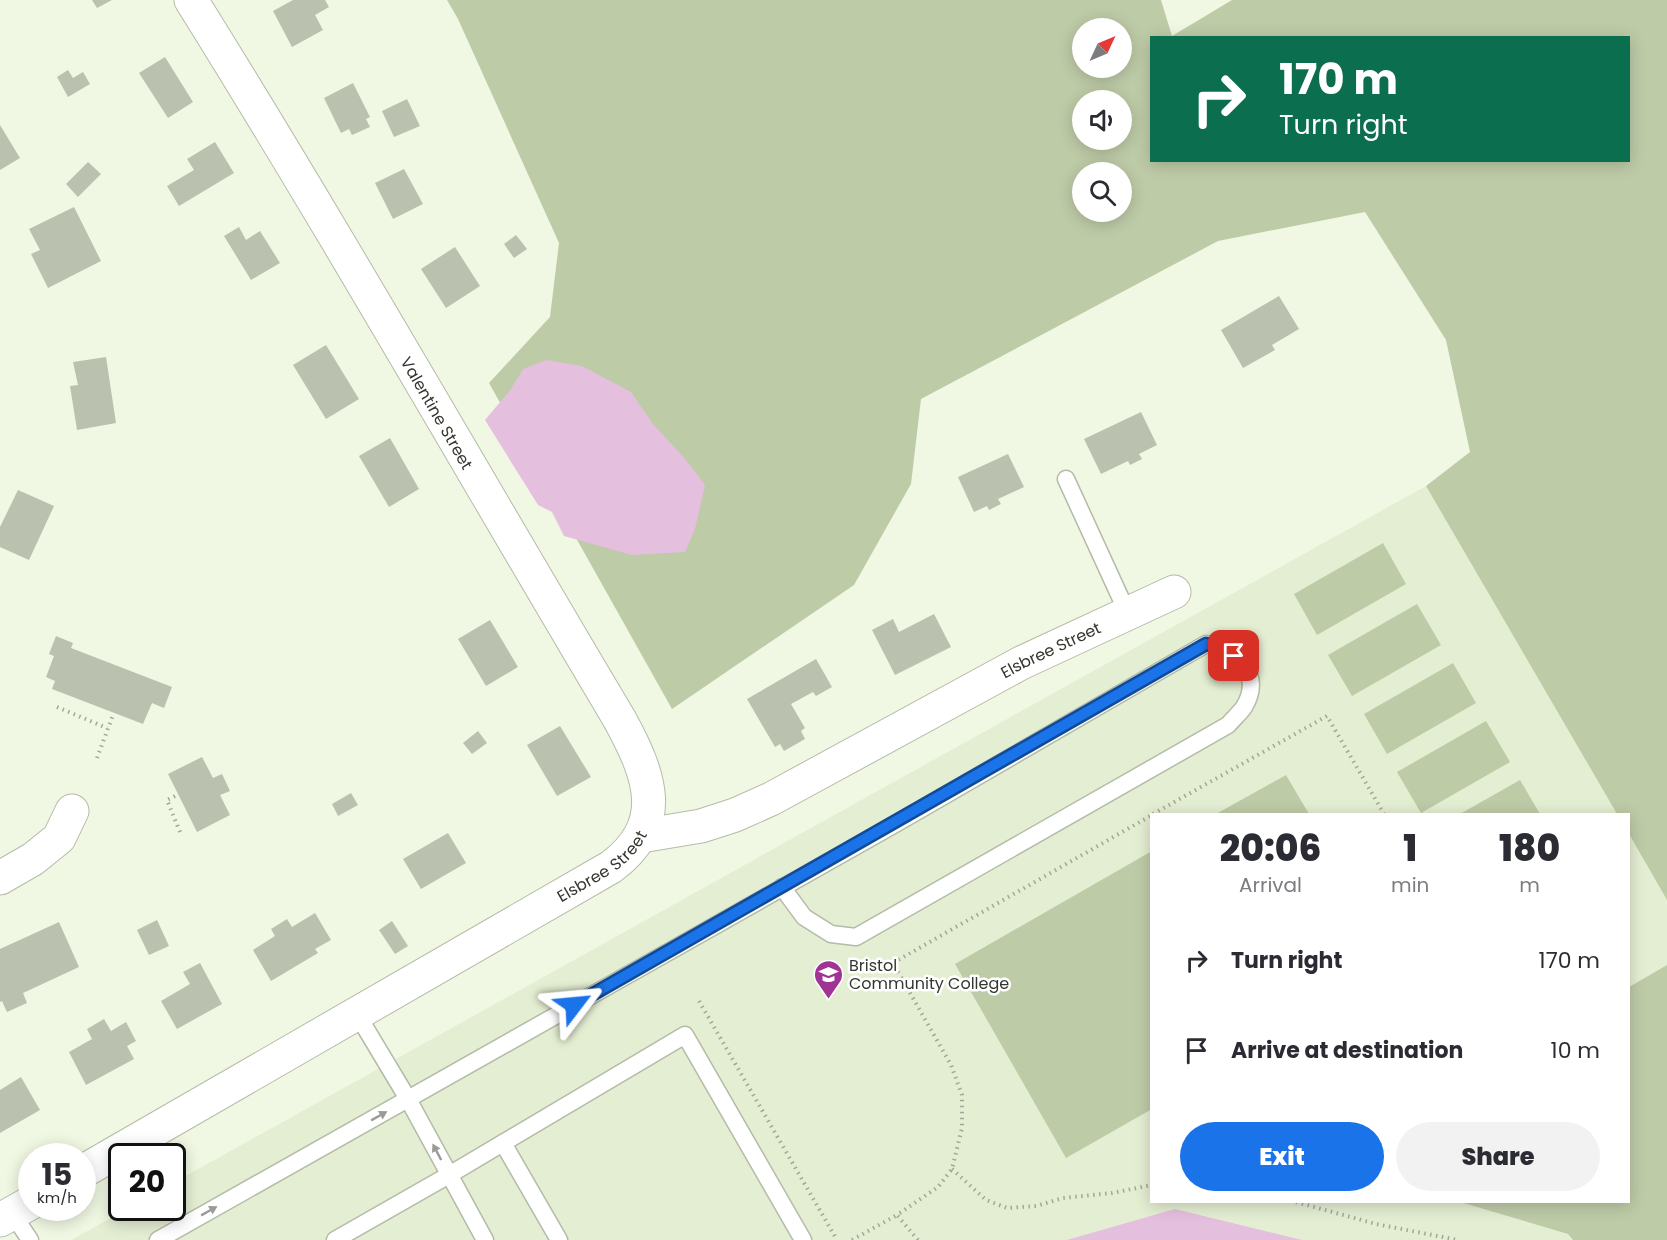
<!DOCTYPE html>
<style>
:root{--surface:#fff;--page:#f2f2f3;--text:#2b2b33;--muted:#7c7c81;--accent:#1a73e8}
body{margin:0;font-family:Poppins,sans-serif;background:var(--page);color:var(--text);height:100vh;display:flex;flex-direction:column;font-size:22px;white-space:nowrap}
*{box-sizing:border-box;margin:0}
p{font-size:20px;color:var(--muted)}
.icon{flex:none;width:33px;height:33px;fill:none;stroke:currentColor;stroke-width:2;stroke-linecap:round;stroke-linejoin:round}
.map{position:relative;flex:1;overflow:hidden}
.panel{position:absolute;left:1150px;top:813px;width:480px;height:390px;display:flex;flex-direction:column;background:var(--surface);border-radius:0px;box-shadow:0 3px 15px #0003}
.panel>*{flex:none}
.banner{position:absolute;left:1150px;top:36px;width:480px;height:126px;border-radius:0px;box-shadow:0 3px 15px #0003;background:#0b6e4f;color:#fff;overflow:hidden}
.needle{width:39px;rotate:46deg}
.buttons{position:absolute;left:1072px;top:18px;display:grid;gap:12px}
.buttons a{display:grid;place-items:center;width:60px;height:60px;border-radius:50%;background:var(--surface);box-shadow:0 3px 15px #0003;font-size:30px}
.speed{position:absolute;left:18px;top:1143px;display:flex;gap:12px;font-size:30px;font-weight:700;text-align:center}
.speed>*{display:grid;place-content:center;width:78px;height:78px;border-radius:50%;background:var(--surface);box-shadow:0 3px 15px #0003;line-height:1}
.speed small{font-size:15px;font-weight:400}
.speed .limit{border:3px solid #111;border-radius:9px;background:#fff;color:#111}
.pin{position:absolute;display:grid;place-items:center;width:51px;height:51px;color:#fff;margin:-26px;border-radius:12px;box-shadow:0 3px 9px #0006}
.me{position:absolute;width:66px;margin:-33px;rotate:61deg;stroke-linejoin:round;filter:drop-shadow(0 0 4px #0008)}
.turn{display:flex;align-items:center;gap:21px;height:126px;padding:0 30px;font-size:27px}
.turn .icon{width:78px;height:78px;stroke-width:2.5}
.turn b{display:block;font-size:42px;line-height:51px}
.eta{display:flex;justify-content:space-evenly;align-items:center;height:102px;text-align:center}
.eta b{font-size:36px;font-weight:800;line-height:42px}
.cta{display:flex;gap:12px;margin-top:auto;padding:12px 30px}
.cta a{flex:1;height:69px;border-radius:36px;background:var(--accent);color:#fff;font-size:24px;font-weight:800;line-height:69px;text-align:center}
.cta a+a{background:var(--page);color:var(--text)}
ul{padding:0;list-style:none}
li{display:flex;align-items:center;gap:18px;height:90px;padding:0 30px}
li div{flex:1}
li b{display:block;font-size:22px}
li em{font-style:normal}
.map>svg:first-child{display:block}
.built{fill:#e4eed2}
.green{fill:#becba7;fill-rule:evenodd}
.water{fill:#e4bfde}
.building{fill:#bac1ae}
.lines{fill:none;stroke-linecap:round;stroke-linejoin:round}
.service-casing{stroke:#b4bba7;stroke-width:19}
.minor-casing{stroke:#b4bba7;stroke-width:35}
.tertiary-casing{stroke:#b4bba7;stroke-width:35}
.path{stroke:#a2a898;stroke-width:4;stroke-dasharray:1.5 4.5;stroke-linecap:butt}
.service{stroke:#fff;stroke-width:16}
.minor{stroke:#fff;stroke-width:33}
.tertiary{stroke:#fff;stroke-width:33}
.oneway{fill:#9a9b97}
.route-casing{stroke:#114b97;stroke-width:15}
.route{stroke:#1a73e8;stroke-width:10}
.labels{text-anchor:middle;stroke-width:5;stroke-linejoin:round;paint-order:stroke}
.street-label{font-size:16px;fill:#34372f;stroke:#fff}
.poi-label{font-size:16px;fill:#34372f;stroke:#fff;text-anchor:start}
</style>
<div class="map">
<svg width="1667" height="1240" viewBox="0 0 1667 1240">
<rect width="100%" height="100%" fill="#f0f8e3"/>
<g class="built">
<path d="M1426 486 1617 814H1152V1202H1460L1568 1234 1573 1240H71L129 1208H172L173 1183Z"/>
<path d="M1629 834 1667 900V965L1629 987Z"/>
</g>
<g class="green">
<path d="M447 0H1161L1172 36 1232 0H1667V900L1629 834V814H1617L1426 486 1470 452 1446 340 1365 212 1218 241 921 399 911 484 854 585 672 709 489 383 550 317 559 243 458 19ZM1083 28H1122V68H1083ZM1152 38H1629V160H1152ZM1083 100H1122V140H1083ZM1083 172H1122V212H1083Z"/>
<path d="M1383 543 1406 584 1317 635 1294 594Z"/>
<path d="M1417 604 1441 645 1352 696 1328 655Z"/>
<path d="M1453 663 1476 703 1387 754 1364 714Z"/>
<path d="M1486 721 1510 762 1421 813 1397 772Z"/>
<path d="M1286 775 1309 814H1216Z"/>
<path d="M1520 780 1540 814H1460Z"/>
<path d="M1152 851V1109L1066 1158 955 964Z"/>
<path d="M1667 965V1240H1573L1568 1234 1460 1202H1629V987Z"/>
</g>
<g class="water">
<path d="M546 360 582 366 631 392 653 424 686 460 705 485 695 529 685 552 632 555 564 536 552 512 538 505 485 420 511 389 523 369Z"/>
<path d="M1175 1209 1302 1240H1067Z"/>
</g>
<g class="building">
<path d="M92 0H112L97 8Z"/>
<path d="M293 0H325L329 7 315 15 323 30 292 47 273 11Z"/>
<path d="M165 57 193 102 168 118 139 73Z"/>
<path d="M68 70 73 78 83 72 90 84 68 97 57 77Z"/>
<path d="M353 83 370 117 366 119 370 127 352 135 349 129 341 133 324 98Z"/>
<path d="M407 99 420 126 394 137 382 111Z"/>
<path d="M0 125 20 158 0 170Z"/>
<path d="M215 142 234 173 179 206 167 186 194 170 187 159Z"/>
<path d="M88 162 101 174 78 197 66 184Z"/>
<path d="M404 169 423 204 393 219 375 183Z"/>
<path d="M74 207 101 261 48 288 31 254 40 250 29 229Z"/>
<path d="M239 227 246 240 260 231 280 263 251 280 224 236Z"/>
<path d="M516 235 527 249 514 258 504 244Z"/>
<path d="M455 247 480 286 446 308 421 269Z"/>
<path d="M1279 296 1299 329 1272 345 1275 350 1243 368 1221 330Z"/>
<path d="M326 345 359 399 326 419 293 365Z"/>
<path d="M106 357 116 423 77 430 70 386 78 385 73 362Z"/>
<path d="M1141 412 1157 445 1139 454 1142 459 1130 465 1128 461 1101 474 1084 439Z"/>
<path d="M390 438 419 489 389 507 359 456Z"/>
<path d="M1008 454 1024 487 998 499 1001 504 989 510 987 506 974 512 958 477Z"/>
<path d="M18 490 54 506 29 560 0 547V527Z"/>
<path d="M934 614 951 647 895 675 872 630 893 619 899 632Z"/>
<path d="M490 620 518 667 486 686 458 639Z"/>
<path d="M56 636 73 643 71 648 172 687 164 708 152 703 143 724 52 689 55 681 46 677 54 656 49 654Z"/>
<path d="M816 659 832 687 816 696 813 692 791 704 805 728 801 731 805 739 784 751 780 744 775 747 747 699Z"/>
<path d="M560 726 591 777 557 796 527 745Z"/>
<path d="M478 731 487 743 472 754 463 743Z"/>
<path d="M202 757 213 778 222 774 230 791 220 795 230 815 197 832 168 774Z"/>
<path d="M351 793 358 805 338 816 332 804Z"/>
<path d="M448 833 466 863 421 889 403 859Z"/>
<path d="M315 913 331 940 315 949 318 953 271 981 253 950 275 936 271 929 287 919 292 927Z"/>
<path d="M157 920 169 946 149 955 137 930Z"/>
<path d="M392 921 408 946 395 954 379 930Z"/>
<path d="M59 922 79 967 23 993 27 1003 7 1012 2 1001 0 1002V949Z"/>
<path d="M200 963 222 1004 177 1029 161 1001 190 984 183 972Z"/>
<path d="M104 1019 111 1031 126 1022 136 1041 127 1046 134 1059 86 1085 69 1052 92 1039 87 1029Z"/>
<path d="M21 1077 40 1110 0 1133V1090Z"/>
</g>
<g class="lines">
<defs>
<g id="service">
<path d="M1066 479 1127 612"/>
<path d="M357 1014 408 1099 485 1240"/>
<path d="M503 1143 559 1240"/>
<path d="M12 1213 30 1240"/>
<path d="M158 1240C399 1105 640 969 881 832 990 770 1098 706 1206 644 1237 651 1264 674 1244 707 1240 713 1233 719 1228 725L856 937 831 934 804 917 782 887"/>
<path d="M335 1240 449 1175 685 1035 803 1240"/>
</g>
<g id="minor">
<path id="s1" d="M641 836 701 826 735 815 771 799 1021 663 1174 592"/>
<path d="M0 878 33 859 59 838 72 811"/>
</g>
<g id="tertiary">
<path id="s2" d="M82 1172 611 867C669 824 650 775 620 720 477 480 339 237 191 0"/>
<path d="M0 1220 32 1202"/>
</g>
</defs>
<use href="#service" class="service-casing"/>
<use href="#minor" class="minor-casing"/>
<use href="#tertiary" class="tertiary-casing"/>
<g class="path">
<path d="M57 707 107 728"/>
<path d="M97 758 113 715"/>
<path d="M175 796 167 800 180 832"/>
<path d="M1153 814 1327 716 1384 814"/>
<path d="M699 1001 837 1240"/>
<path d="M952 1169 986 1200 1007 1208 1036 1206 1063 1198 1112 1193 1152 1185"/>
<path d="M1296 1202 1376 1224 1458 1240"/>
<path d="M852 1240 897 1215"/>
<path d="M918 1240 897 1215 938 1187 952 1169 962 1128V1095L951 1065 893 963 1152 815"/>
</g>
<use href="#service" class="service"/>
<use href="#minor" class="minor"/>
<use href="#tertiary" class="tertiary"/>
</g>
<defs><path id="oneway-solid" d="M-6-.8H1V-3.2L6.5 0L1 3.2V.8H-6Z" transform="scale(1.5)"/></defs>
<g class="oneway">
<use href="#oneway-solid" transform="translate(379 1116) rotate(-29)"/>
<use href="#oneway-solid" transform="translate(437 1152) rotate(-118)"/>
<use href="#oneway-solid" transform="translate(209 1211) rotate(-29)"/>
</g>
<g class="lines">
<defs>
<path id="route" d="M574 1005 1206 644 1223 648 1234 656"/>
</defs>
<use href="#route" class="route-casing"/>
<use href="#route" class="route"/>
</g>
<defs>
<symbol id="university-pin" viewBox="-11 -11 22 30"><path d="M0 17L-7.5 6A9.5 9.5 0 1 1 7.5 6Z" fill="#9f3494" stroke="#fff"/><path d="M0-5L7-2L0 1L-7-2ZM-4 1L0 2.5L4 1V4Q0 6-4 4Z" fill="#fff"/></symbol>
</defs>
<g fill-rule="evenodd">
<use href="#university-pin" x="812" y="958" width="33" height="45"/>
</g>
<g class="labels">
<g class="street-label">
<text transform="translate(437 413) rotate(60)" y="6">Valentine Street</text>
<text dy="6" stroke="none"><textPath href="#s1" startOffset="453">Elsbree Street</textPath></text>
<text dy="6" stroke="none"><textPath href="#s2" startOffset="604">Elsbree Street</textPath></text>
</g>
<g class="poi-label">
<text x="849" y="971">Bristol<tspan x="849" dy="18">Community College</tspan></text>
</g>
</g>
</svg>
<div class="buttons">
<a><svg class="needle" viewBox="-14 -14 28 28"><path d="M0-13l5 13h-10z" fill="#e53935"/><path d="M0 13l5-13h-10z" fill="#7c7c81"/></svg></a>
<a><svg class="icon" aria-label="sound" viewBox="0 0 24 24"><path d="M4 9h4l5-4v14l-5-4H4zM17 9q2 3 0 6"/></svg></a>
<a><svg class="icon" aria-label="search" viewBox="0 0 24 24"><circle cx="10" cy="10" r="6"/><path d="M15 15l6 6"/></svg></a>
</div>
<div class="speed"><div>15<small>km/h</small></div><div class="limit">20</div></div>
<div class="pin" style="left:1234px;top:656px;background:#d93025"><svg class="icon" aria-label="arrive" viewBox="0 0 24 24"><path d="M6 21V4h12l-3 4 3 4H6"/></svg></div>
<svg class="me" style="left:574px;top:1005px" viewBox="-20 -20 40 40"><path d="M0-17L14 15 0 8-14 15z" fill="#1a73e8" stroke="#fff" stroke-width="4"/></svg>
<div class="banner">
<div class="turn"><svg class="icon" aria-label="right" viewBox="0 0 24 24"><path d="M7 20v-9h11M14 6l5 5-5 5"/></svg><div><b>170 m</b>Turn right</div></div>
</div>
<section class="panel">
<div class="eta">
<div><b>20:06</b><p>Arrival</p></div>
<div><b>1</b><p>min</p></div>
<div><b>180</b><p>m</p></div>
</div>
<ul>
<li><svg class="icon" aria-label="right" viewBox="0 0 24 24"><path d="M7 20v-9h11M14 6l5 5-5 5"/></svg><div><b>Turn right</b></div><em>170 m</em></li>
<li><svg class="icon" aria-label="arrive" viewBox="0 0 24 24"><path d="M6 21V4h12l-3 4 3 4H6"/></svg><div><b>Arrive at destination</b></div><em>10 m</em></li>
</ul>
<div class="cta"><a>Exit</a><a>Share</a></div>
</section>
</div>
